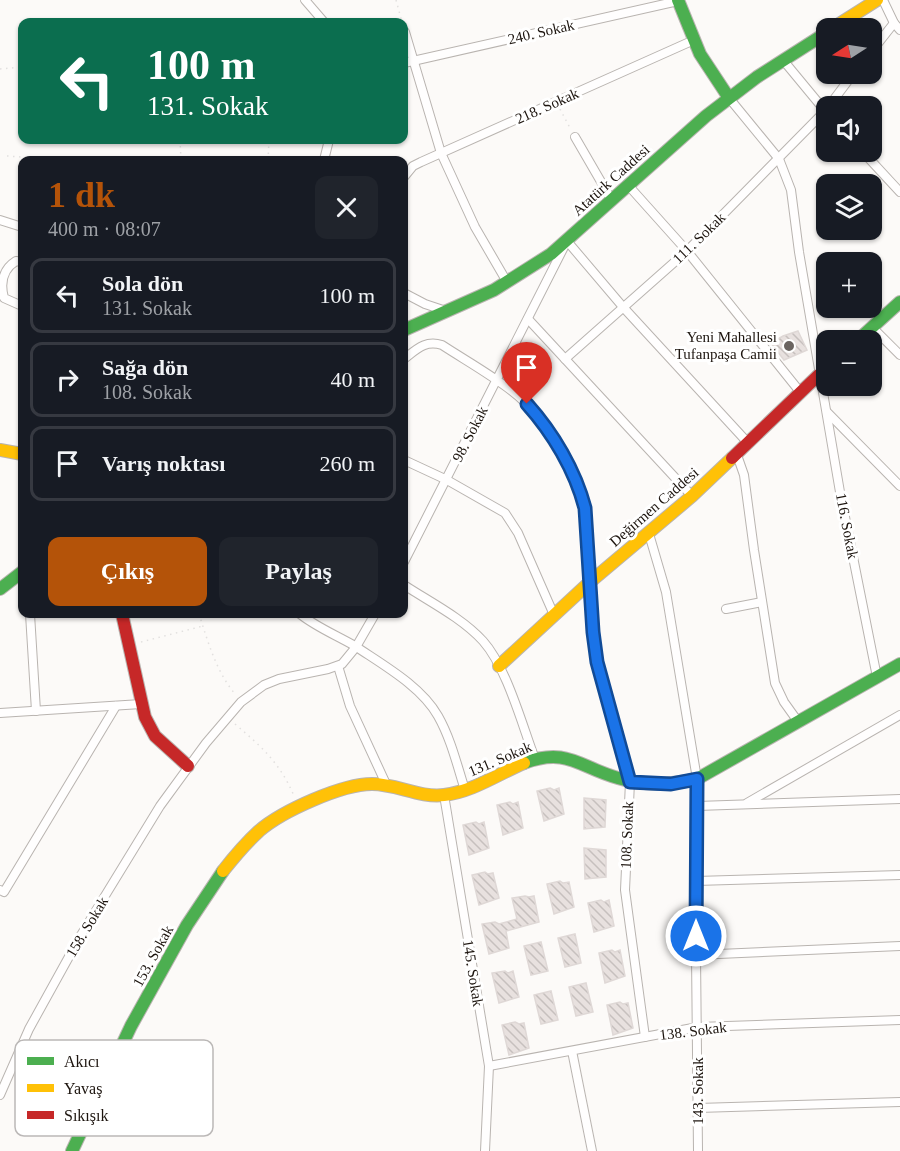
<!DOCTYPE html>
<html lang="tr">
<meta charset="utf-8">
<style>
:root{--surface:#171b24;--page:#20242c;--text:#f1f3f6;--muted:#9ea1a6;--line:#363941;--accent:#b45309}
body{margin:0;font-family:"Times New Roman",serif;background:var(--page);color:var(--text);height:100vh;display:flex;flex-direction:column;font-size:22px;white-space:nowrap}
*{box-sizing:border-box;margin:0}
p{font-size:20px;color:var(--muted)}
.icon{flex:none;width:33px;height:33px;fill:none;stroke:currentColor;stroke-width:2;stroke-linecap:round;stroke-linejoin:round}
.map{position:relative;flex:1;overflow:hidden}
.panel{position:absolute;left:18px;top:156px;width:390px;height:462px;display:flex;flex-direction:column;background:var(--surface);border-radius:12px;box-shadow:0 2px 4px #0004}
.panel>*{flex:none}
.guide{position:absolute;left:18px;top:18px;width:390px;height:126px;border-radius:12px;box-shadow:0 2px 4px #0004;background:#0b6e4f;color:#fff;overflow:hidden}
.needle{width:39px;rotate:258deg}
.controls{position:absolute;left:816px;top:18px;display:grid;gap:12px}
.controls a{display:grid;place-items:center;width:66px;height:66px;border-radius:12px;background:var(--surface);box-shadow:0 2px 4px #0004;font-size:30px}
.pin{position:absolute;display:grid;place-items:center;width:51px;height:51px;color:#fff;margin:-62px -26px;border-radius:50% 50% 50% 0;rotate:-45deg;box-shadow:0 0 6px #0007}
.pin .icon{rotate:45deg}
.me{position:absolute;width:66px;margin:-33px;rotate:0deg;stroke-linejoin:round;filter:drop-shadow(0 0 4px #0008)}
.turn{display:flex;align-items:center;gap:21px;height:126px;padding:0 30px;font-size:27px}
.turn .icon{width:78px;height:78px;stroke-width:2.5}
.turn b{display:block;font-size:42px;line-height:51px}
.round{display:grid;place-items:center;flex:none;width:63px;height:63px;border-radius:12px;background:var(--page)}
.overview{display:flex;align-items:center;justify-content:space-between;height:102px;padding:0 30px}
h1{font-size:36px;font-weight:800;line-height:45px;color:var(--accent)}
.primary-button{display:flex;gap:12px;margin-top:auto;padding:12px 30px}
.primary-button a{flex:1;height:69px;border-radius:12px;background:var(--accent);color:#fff;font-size:24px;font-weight:800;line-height:69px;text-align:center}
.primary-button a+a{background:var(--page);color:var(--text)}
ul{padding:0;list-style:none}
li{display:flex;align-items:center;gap:18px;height:75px;margin:0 12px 9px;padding:0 18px;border:3px solid var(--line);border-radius:12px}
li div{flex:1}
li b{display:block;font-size:22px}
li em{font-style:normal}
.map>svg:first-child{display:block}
.building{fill:url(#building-back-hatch);stroke:#dfd8d6;stroke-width:1.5}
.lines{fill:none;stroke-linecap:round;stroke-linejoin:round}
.street-casing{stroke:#b9b4b0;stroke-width:10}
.fast-casing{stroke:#b9b4b0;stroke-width:14}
.slow-casing{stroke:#b9b4b0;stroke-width:14}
.jam-casing{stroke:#b9b4b0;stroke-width:14}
.path{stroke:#e2e0df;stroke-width:1.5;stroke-dasharray:1.5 4.5;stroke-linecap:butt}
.street{stroke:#fffefe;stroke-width:8}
.fast{stroke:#4caf50;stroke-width:12}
.slow{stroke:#ffc107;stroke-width:12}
.jam{stroke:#c62828;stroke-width:12}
.route-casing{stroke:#114b97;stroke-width:15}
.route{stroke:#1a73e8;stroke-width:10}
.poi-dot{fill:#6a6460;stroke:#fff;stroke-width:2}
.labels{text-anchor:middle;stroke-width:6;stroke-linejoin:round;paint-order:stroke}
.street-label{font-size:15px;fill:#1c140e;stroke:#fff}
.poi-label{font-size:15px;fill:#1c140e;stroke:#fff;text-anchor:end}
.key{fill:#fff;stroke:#bbb8b7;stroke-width:1.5}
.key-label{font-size:16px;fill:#1c140e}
</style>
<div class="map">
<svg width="900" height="1151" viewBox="0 0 900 1151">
<defs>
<pattern id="building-back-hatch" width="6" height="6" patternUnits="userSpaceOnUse" patternTransform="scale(1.5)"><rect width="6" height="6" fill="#e8e1df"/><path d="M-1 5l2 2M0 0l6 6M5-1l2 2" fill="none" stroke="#c6c0be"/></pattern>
</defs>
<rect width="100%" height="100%" fill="#fcfaf8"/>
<g class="building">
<path d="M798 331 807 350 784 360 771 343 783 336Z"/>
<path d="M550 788 554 790 559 788 564 814 544 821 537 791Z"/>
<path d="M584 798 606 800 605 827 584 829Z"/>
<path d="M510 802 513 804 518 802 523 828 503 835 497 805Z"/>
<path d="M476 822 479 824 484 822 489 848 469 855 463 825Z"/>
<path d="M584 848 606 850V877L585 879Z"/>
<path d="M485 872 488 874 493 873 499 898 479 905 472 875Z"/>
<path d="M560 881 563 883 569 882 574 907 554 914 547 884Z"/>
<path d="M525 896 529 897 534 896 539 922 506 931 509 948 489 954 482 924 495 922 499 924 517 919 512 898Z"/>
<path d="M601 900 604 902 609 900 614 926 594 932 588 903Z"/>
<path d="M575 934 581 963 565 967 558 938Z"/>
<path d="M541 942 548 971 531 975 524 946Z"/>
<path d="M612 950 615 952 620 950 625 976 605 983 599 953Z"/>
<path d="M505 971 508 973 513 971 519 997 499 1003 492 973Z"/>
<path d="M586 983 593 1012 576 1016 569 987Z"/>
<path d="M551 991 558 1020 541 1024 534 995Z"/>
<path d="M620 1002 623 1004 628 1003 633 1028 613 1035 607 1005Z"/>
<path d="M515 1022 519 1024 524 1023 529 1048 509 1055 502 1025Z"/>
</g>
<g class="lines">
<defs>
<g id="street">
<path d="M305 0 324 22"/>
<path d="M883 0 894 23 900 30"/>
<path d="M405 32 441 153 475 227 507 282"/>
<path d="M872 51 894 23"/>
<path d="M783 60 826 112"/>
<path d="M404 63 678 1"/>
<path d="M729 98 779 159 791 190 799 252 840 492 877 677"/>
<path d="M829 106 853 74"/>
<path d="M575 137 611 199"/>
<path d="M863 152 900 192"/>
<path d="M324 160 329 140"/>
<path d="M404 177 413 166 421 162 694 40"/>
<path d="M627 184 687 251 801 393"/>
<path d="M0 220 22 227"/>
<path d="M22 262 16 261C3 269 0 283 4 298L22 306"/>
<path d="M404 293 425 304 446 311"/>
<path d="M528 319 692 496"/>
<path d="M872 327 900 355"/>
<path d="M404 359C417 349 425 340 442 345 465 360 490 374 512 391 546 417 574 467 585 508L591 606 597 662 630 782 625 890 645 1037"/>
<path d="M565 359 687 251 826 110"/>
<path d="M827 412 900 486"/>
<path d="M737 455 744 475 754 550 775 683 784 702 799 723"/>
<path d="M404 460 447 480 505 513 518 533 554 615"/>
<path d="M649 534 666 592 697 779 696 955 698 1151"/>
<path d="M404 562 567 241 623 307 749 444"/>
<path d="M404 585C430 602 462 618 483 641 507 668 522 725 535 759"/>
<path d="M726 609 762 602"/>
<path d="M30 614 36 711"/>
<path d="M300 614C316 627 336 635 355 646 383 665 421 686 438 716 451 739 457 765 465 790"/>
<path d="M338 666 350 706 386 784"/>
<path d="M0 713 141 704"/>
<path d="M444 795 489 1066 485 1151"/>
<path d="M747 803 900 715"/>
<path d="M697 806 900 799"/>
<path d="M696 881 900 875"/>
<path d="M0 890 4 892 116 706"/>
<path d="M696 955 900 946"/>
<path d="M572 1051 592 1151"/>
<path d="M489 1066 698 1027 900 1020"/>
<path d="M0 1095 29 1029 81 935 160 806 206 743 241 702 264 685 279 679 328 669 342 664 356 647 375 614"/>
<path d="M698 1108 900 1102"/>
</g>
<g id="fast">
<path d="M678 0 700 54 729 98"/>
<path d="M404 330 494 290 551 254 706 116 757 77 826 33"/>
<path d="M858 340 900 302"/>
<path d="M0 589 22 572"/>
<path d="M524 763C567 747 579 767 618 778 644 786 670 785 697 779L900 664"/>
<path d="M72 1151 131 1026 187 925 223 871"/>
</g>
<g id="slow">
<path d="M833 28 877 0"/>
<path d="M0 450 22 454"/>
<path d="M499 666 590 582 692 496 732 458"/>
<path d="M223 871C234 857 246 843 259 831 282 811 342 784 372 784 397 784 419 798 444 795 472 792 498 774 524 763"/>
</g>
<g id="jam">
<path d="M732 458 826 368"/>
<path d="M122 614 145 717 155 736 188 766"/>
</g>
</defs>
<use href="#street" class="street-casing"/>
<use href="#fast" class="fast-casing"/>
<use href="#slow" class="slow-casing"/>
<use href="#jam" class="jam-casing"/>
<g class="path">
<path d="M396 0 402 22"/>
<path d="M0 69 22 67"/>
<path d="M560 109 570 128"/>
<path d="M180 140 181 160"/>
<path d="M7 156 65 160"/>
<path d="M268 160 269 140"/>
<path d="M21 441 22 433"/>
<path d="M199 614C208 642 216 671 235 694"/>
<path d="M141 642 203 626"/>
<path d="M235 724C262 747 280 763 294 796"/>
</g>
<use href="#street" class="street"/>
<use href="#fast" class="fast"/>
<use href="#slow" class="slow"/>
<use href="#jam" class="jam"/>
</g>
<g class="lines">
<defs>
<path id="route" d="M527 404C553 433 575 470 585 508L593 632 597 662 630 782 671 784 697 779 696 936"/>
</defs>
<use href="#route" class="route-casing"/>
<use href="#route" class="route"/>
</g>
<circle class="poi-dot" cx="789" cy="346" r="6"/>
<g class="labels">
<g class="street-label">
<text transform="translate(541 32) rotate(-13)" y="5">240. Sokak</text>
<text transform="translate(547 106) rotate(-24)" y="5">218. Sokak</text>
<text transform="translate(611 180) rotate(-42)" y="5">Atatürk Caddesi</text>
<text transform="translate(699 238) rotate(-44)" y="5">111. Sokak</text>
<text transform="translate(470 434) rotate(-63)" y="5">98. Sokak</text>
<text transform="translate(654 507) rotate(-41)" y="5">Değirmen Caddesi</text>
<text transform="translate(847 526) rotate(79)" y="5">116. Sokak</text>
<text transform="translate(500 759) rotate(-23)" y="5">131. Sokak</text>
<text transform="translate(627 835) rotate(-88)" y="5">108. Sokak</text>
<text transform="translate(87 927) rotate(-59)" y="5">158. Sokak</text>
<text transform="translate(153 956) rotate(-61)" y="5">153. Sokak</text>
<text transform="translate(473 973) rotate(81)" y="5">145. Sokak</text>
<text transform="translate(693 1031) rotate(-7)" y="5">138. Sokak</text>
<text transform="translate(698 1091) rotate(-90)" y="5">143. Sokak</text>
</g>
<g class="poi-label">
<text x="777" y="342">Yeni Mahallesi<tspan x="777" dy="17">Tufanpaşa Camii</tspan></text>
</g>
</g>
<rect x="15" y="1040" width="198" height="96" rx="9" class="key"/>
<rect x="27" y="1057" width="27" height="8" fill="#4caf50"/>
<rect x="27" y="1084" width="27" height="8" fill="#ffc107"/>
<rect x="27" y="1111" width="27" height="8" fill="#c62828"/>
<g class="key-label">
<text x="64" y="1067">Akıcı</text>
<text x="64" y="1094">Yavaş</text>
<text x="64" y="1121">Sıkışık</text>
</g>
</svg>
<div class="controls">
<a><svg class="needle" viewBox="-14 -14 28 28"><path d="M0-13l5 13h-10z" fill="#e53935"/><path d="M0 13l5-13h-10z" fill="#9ea1a6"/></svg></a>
<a><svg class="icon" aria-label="sound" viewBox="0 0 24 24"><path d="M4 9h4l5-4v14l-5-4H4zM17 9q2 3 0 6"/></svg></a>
<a><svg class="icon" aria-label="layers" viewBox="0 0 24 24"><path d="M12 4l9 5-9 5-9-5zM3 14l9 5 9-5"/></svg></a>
<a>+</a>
<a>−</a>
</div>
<div class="pin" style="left:527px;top:404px;background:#d93025"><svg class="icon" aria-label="arrive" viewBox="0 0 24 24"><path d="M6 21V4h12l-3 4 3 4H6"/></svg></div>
<svg class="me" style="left:696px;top:936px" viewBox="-20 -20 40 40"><circle r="17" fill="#1a73e8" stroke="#fff" stroke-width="3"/><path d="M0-11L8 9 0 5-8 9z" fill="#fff"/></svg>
<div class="guide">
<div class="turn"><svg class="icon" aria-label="left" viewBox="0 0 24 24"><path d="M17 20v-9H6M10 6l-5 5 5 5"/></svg><div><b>100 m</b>131. Sokak</div></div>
</div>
<section class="panel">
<div class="overview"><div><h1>1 dk</h1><p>400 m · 08:07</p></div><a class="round"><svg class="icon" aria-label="close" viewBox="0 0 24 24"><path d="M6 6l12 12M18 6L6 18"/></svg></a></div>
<ul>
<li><svg class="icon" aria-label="left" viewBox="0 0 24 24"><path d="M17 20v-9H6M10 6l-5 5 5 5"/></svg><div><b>Sola dön</b><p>131. Sokak</p></div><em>100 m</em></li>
<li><svg class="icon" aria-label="right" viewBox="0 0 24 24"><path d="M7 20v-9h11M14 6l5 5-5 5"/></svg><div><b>Sağa dön</b><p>108. Sokak</p></div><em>40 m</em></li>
<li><svg class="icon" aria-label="arrive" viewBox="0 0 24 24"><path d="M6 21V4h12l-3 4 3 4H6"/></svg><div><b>Varış noktası</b></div><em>260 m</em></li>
</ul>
<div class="primary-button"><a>Çıkış</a><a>Paylaş</a></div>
</section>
</div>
